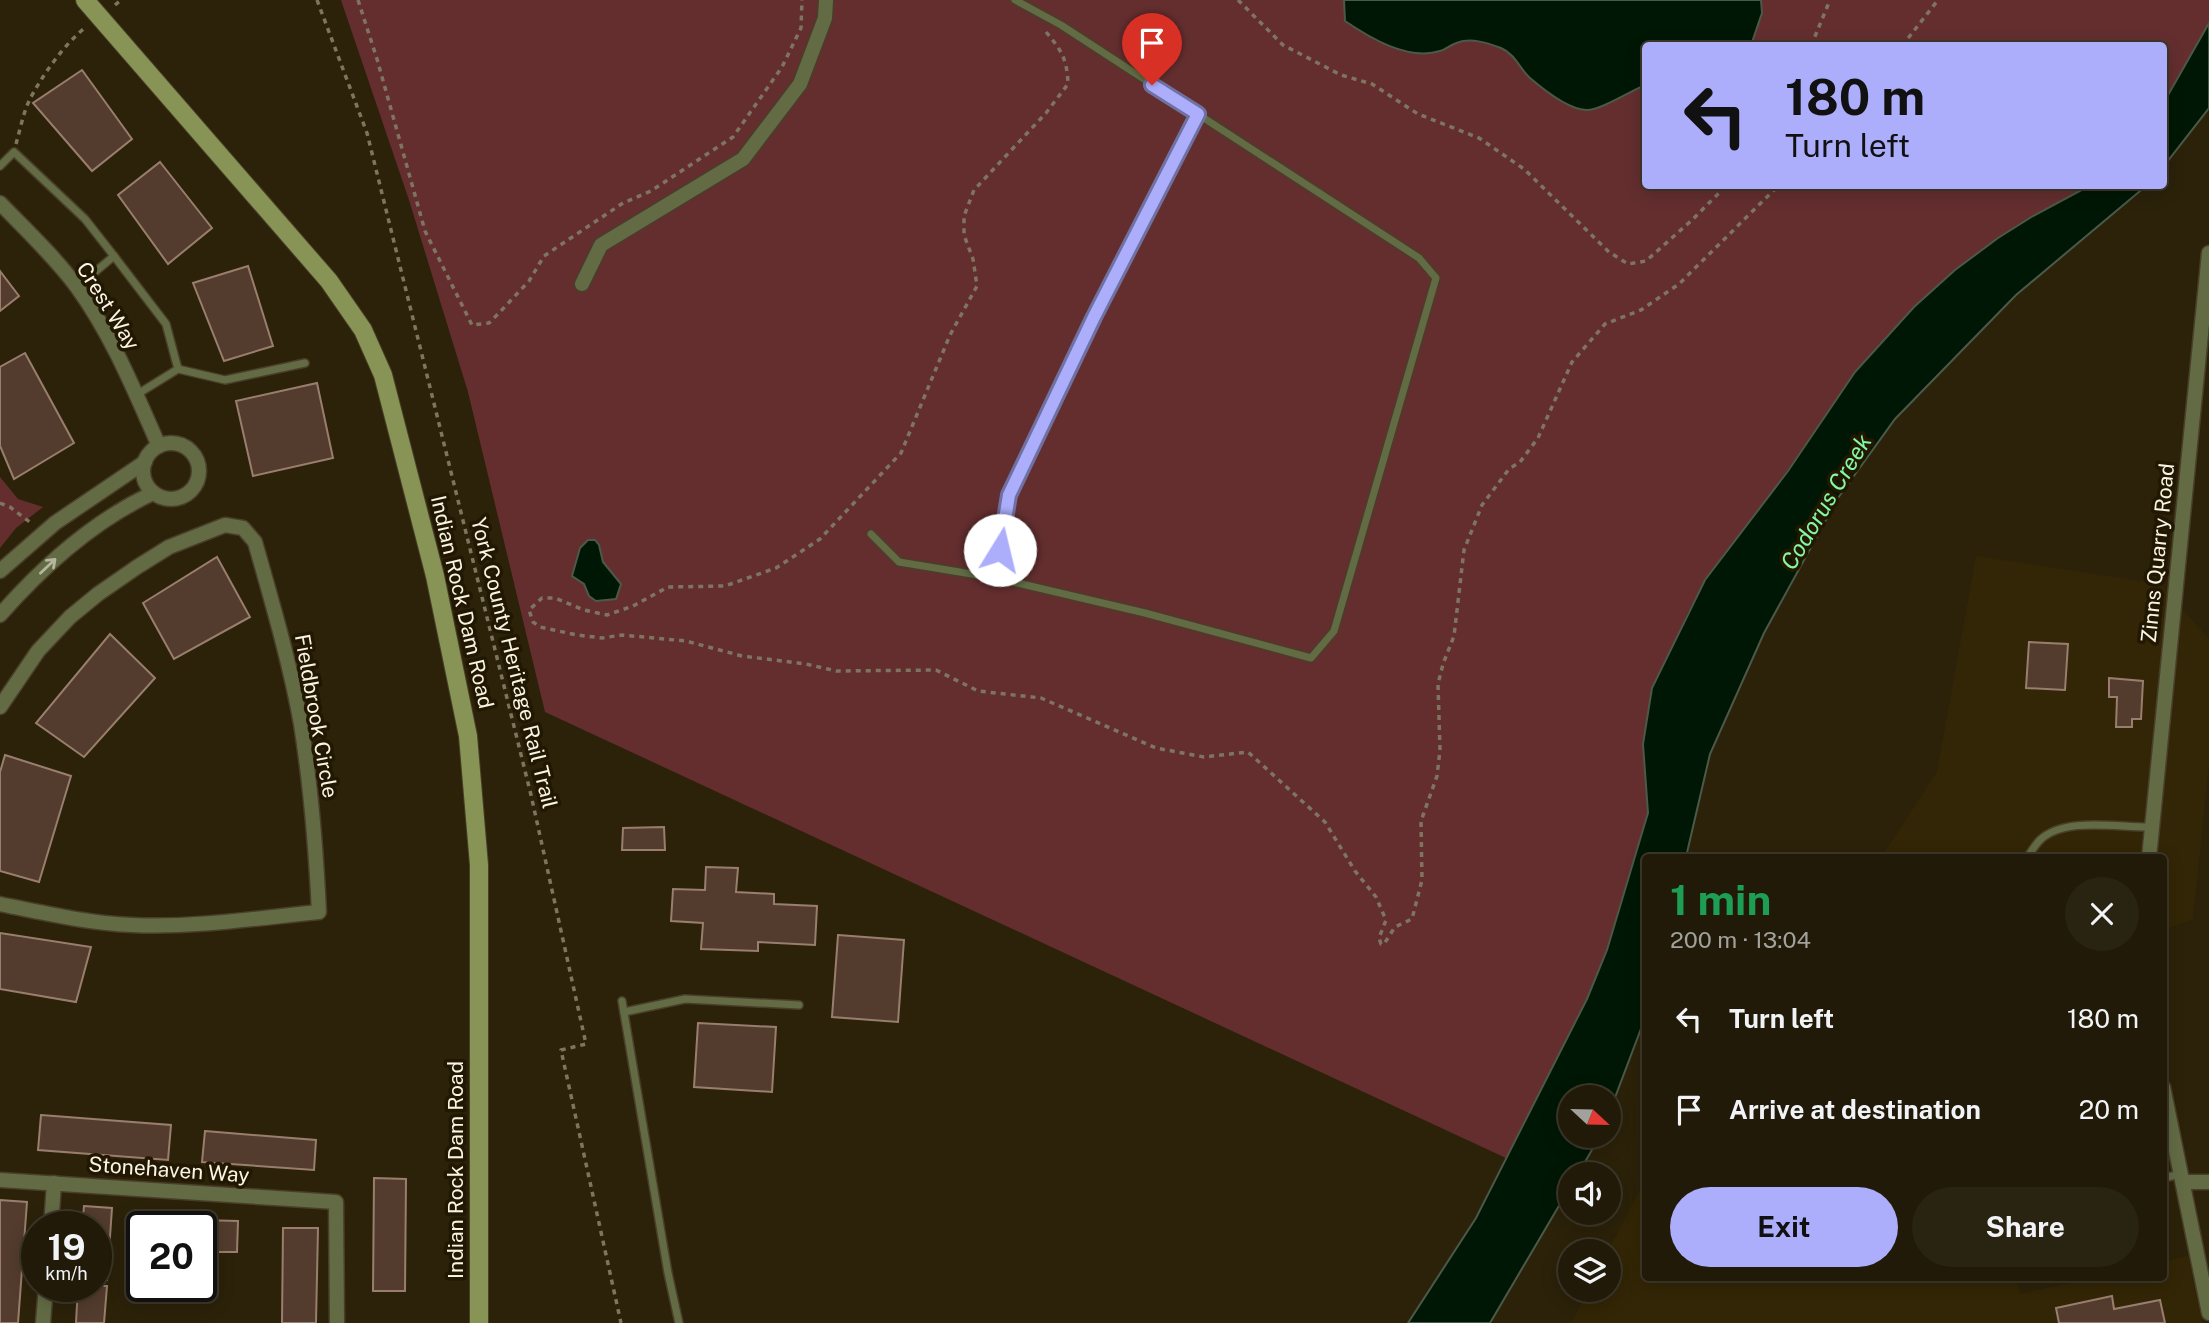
<!DOCTYPE html>
<meta charset="utf-8">
<style>
:root{--surface:#211a08;--page:#292312;--text:#f1f3f6;--muted:#a2a19c;--line:#3e3829;--accent:#adaefb}
body{margin:0;font-family:"Public Sans",sans-serif;background:var(--page);color:var(--text);height:100vh;display:flex;flex-direction:column;font-size:26px;white-space:nowrap}
*{box-sizing:border-box;margin:0}
p{font-size:23px;color:var(--muted)}
.icon{flex:none;width:38px;height:38px;fill:none;stroke:currentColor;stroke-width:2;stroke-linecap:round;stroke-linejoin:round}
.map{position:relative;flex:1;overflow:hidden}
.panel{position:absolute;left:1642px;top:854px;width:525px;height:427px;display:flex;flex-direction:column;background:var(--surface);border-radius:7px;box-shadow:0 4px 18px #0003,0 0 0 2px var(--line)}
.panel>*{flex:none}
.hud{position:absolute;left:1642px;top:42px;width:525px;height:147px;border-radius:7px;box-shadow:0 4px 18px #0003,0 0 0 2px var(--line);background:#adaefb;color:#111;overflow:hidden}
.needle{width:46px;rotate:112deg}
.buttons{position:absolute;left:1558px;top:1085px;display:grid;gap:14px}
.buttons a{display:grid;place-items:center;width:63px;height:63px;border-radius:50%;background:var(--surface);box-shadow:0 4px 18px #0003,0 0 0 2px var(--line);font-size:35px}
.speed{position:absolute;left:21px;top:1211px;display:flex;gap:14px;font-size:35px;font-weight:700;text-align:center}
.speed>*{display:grid;place-content:center;width:91px;height:91px;border-radius:50%;background:var(--surface);box-shadow:0 4px 18px #0003,0 0 0 2px var(--line);line-height:1}
.speed small{font-size:18px;font-weight:400}
.speed .limit{border:4px solid #111;border-radius:10px;background:#fff;color:#111}
.pin{position:absolute;display:grid;place-items:center;width:60px;height:60px;color:#fff;margin:-72px -30px;border-radius:50% 50% 50% 0;rotate:-45deg;box-shadow:0 0 7px #0007}
.pin .icon{rotate:45deg}
.me{position:absolute;width:77px;margin:-38px;rotate:9deg;stroke-linejoin:round;filter:drop-shadow(0 0 5px #0008)}
.turn{display:flex;align-items:center;gap:24px;height:147px;padding:0 28px;font-size:32px}
.turn .icon{width:91px;height:91px;stroke-width:2.5}
.turn b{display:block;font-size:49px;line-height:60px}
.round{display:grid;place-items:center;flex:none;width:74px;height:74px;border-radius:37px;background:var(--page)}
.overview{display:flex;align-items:center;justify-content:space-between;height:119px;padding:0 28px}
h1{font-size:42px;font-weight:700;line-height:52px;color:#1e9e55}
.action{display:flex;gap:14px;margin-top:auto;padding:14px 28px}
.action a{flex:1;height:80px;border-radius:42px;background:var(--accent);color:#111;font-size:28px;font-weight:700;line-height:80px;text-align:center}
.action a+a{background:var(--page);color:var(--text)}
ul{padding:0;list-style:none}
li{display:flex;align-items:center;gap:21px;height:91px;padding:0 28px}
li div{flex:1}
li b{display:block;font-size:26px}
li em{font-style:normal}
.map>svg:first-child{display:block}
.built{fill:#332606}
.green{fill:#642e2f}
.water{fill:#001705;stroke:#4b5948;stroke-width:2}
.building{fill:#533c2d;stroke:#997e6e;stroke-width:2}
.lines{fill:none;stroke-linecap:round;stroke-linejoin:round}
.lane-casing{stroke:#493f29;stroke-width:10}
.street-casing{stroke:#493f29;stroke-width:17}
.secondary-casing{stroke:#493f29;stroke-width:20}
.path{stroke:#7e7561;stroke-width:3.5;stroke-dasharray:5 5;stroke-linecap:butt}
.lane{stroke:#636b45;stroke-width:7}
.street{stroke:#636b45;stroke-width:14}
.secondary{stroke:#879455;stroke-width:18}
.oneway{stroke:#b6b69d}
.route-casing{stroke:#7071a3;stroke-width:18}
.route{stroke:#adaefb;stroke-width:12}
.labels{text-anchor:middle;stroke-width:7;stroke-linejoin:round;paint-order:stroke}
.street-label{font-size:21px;fill:#faf4e5;stroke:#221802}
.water-label{font-size:23px;font-style:italic;fill:#83f9a4;stroke:#221802}
</style>
<div class="map">
<svg width="2209" height="1323" viewBox="0 0 2209 1323">
<rect width="100%" height="100%" fill="#2c220a"/>
<g class="built">
<path d="M1976 556 2160 584 2209 639V763L2193 919 2163 930V858H1881L1937 772Z"/>
<path d="M1645 1181V1278H2017L2020 1294 2093 1278H2163V1262L2188 1256 2202 1323H1571L1588 1290H1608V1251Z"/>
</g>
<g class="green">
<path d="M341 0H2209V23L2163 104V46H1645V186H2089L2033 216 1998 238 1955 270 1914 307 1855 372 1787 471 1705 580 1686 616 1643 744 1648 812 1607 949 1587 999 1506 1158 545 712 468 392 409 200Z"/>
<path d="M0 477 18 499 43 507 16 528 0 548Z"/>
</g>
<g class="water">
<path d="M1344 0H1761L1762 13 1751 45 1645 46V85C1631 91 1599 111 1586 110 1568 109 1544 90 1530 78 1520 69 1515 54 1501 48 1485 42 1470 37 1454 44 1449 46 1445 50 1440 51 1408 61 1370 38 1345 21Z"/>
<path d="M2209 23V108L2163 167V104Z"/>
<path d="M2089 186H2146L2016 295 1895 419 1838 498 1764 633 1710 754 1686 857 1645 858V1018L1608 1116V1097H1570V1136H1600L1578 1174H1570V1187L1490 1323H1408L1476 1218 1587 999 1607 950 1648 813 1643 744 1652 688 1705 580 1788 471 1855 372 1914 307 1955 270 1998 238 2033 216Z"/>
<path d="M588 540H595L599 545 603 562 621 584 616 599 596 601 589 596 584 584 572 576 580 548Z"/>
</g>
<g class="building">
<path d="M82 70 132 139 92 171 33 103Z"/>
<path d="M160 162 212 228 168 264 118 195Z"/>
<path d="M248 266 273 346 224 361 193 283Z"/>
<path d="M0 271 19 296 0 311Z"/>
<path d="M25 353 74 443 14 479 0 446V367Z"/>
<path d="M317 383 333 458 253 476 236 401Z"/>
<path d="M217 557 250 617 174 659 143 603Z"/>
<path d="M110 634 155 678 84 757 36 723Z"/>
<path d="M2029 642 2068 644 2065 690 2026 688Z"/>
<path d="M2109 678 2143 681 2141 719H2132V727H2116L2117 697H2109Z"/>
<path d="M5 755 71 776 39 882 0 871V772Z"/>
<path d="M664 827 665 850H622L623 828Z"/>
<path d="M706 867 738 868 736 892 774 894V904L817 906 815 945 758 942V951L701 949 703 923 671 921 673 889 705 890Z"/>
<path d="M0 933 91 947 76 1002 0 989Z"/>
<path d="M838 935 904 940 898 1022 832 1017Z"/>
<path d="M698 1023 776 1027 772 1092 694 1087Z"/>
<path d="M41 1115 171 1125 168 1160 38 1150Z"/>
<path d="M205 1131 316 1140 314 1170 202 1162Z"/>
<path d="M374 1178 406 1179 405 1291H373Z"/>
<path d="M0 1200 27 1202 18 1323H0Z"/>
<path d="M84 1206 112 1208 107 1280H96V1227H82Z"/>
<path d="M201 1220 238 1221 237 1252H201Z"/>
<path d="M283 1228H318L316 1323H282Z"/>
<path d="M78 1286H107L104 1323H76Z"/>
<path d="M2112 1296 2114 1309 2160 1300 2165 1323H2059L2056 1308Z"/>
</g>
<g class="lines">
<defs>
<g id="lane">
<path d="M0 166 14 152 85 219 114 256 77 287"/>
<path d="M114 256 166 324 178 369 136 395"/>
<path d="M178 369 225 380 305 363"/>
<path d="M871 534 899 562 996 578 1145 613 1311 658 1334 631 1436 278 1419 258 1061 25 1015 0"/>
<path d="M996 578 1009 495 1094 317 1198 114"/>
<path d="M2027 858C2031 852 2035 845 2040 840 2065 816 2119 828 2152 827"/>
<path d="M622 1001 668 1273 679 1323"/>
<path d="M624 1012 685 999 799 1005"/>
<path d="M2163 1178 2181 1174"/>
</g>
<g id="street">
<path d="M0 203C26 230 55 257 77 287 112 335 135 392 159 446"/>
<path d="M582 284 601 245 743 159 800 84 825 18 826 0"/>
<circle cx="171" cy="471" r="28"/>
<path d="M0 571 55 523 145 462"/>
<path d="M0 615C43 566 93 521 153 493"/>
<path d="M0 707 38 651 70 617 98 594 137 567 169 547 225 525 243 528 255 542C272 602 290 663 301 724 311 787 316 849 319 912 258 918 194 928 132 925 87 923 44 913 0 904"/>
<path d="M2149 858 2209 253"/>
<path d="M2163 1087 2209 1313"/>
<path d="M0 1180 336 1202 337 1323"/>
<path d="M2184 1182H2209"/>
<path d="M51 1227 54 1183"/>
<path d="M43 1323 46 1286"/>
</g>
<path id="secondary" d="M85 0 329 281 363 330 383 375 435 576 468 736 479 865V1323"/>
</defs>
<use href="#lane" class="lane-casing"/>
<use href="#street" class="street-casing"/>
<use href="#secondary" class="secondary-casing"/>
<g class="path">
<path d="M317 0 367 133 531 795 586 1044 561 1050 621 1323"/>
<path d="M358 0 377 59 425 231 472 325 489 323 498 314 529 281 544 256 623 203 651 191 733 137 782 67 801 28 802 0"/>
<path d="M1238 0 1283 45 1341 75 1372 84 1418 114 1479 138 1524 169 1609 252 1628 264 1646 261 1692 220 1726 186"/>
<path d="M115 5 121 0"/>
<path d="M1046 32C1062 51 1067 59 1068 84L1046 113 974 190 964 216V235L973 259 977 286 950 335 901 453 820 539 776 568 725 586 668 587 633 606 607 615 584 610 555 598H542L529 610 533 622 540 627 577 635 602 638 622 635 686 641 742 656 806 664 836 671 936 670 978 691 1041 698 1156 748 1204 757 1248 752 1325 822 1355 871 1376 897 1386 920 1379 938 1381 944H1384L1395 927 1412 919 1422 880 1421 821 1437 776 1440 750 1438 684 1443 664 1454 636 1464 550 1482 505 1509 469 1520 462 1538 438 1572 362 1605 324 1641 310 1679 284 1778 186"/>
<path d="M1811 46 1830 0"/>
<path d="M1902 46 1938 0"/>
<path d="M16 144C20 130 23 114 29 101 41 77 65 43 86 27"/>
<path d="M0 503 10 507 31 523"/>
</g>
<use href="#lane" class="lane"/>
<use href="#street" class="street"/>
<use href="#secondary" class="secondary"/>
</g>
<defs><path id="oneway-shaft" d="M-6 0H5M1.5-3L5.5 0L1.5 3" fill="none" stroke-width="1.6" stroke-linecap="round" stroke-linejoin="round" transform="scale(1.75)"/></defs>
<use class="oneway" href="#oneway-shaft" transform="translate(48 566) rotate(-43)"/>
<g class="lines">
<defs>
<path id="route" d="M1000 550 1009 495 1094 317 1198 114 1152 85"/>
</defs>
<use href="#route" class="route-casing"/>
<use href="#route" class="route"/>
</g>
<g class="labels">
<g class="street-label">
<text transform="translate(108 306) rotate(58)" y="7">Crest Way</text>
<text transform="translate(2158 553) rotate(-84)" y="7">Zinns Quarry Road</text>
<text transform="translate(462 602) rotate(77)" y="7">Indian Rock Dam Road</text>
<text transform="translate(514 663) rotate(76)" y="7">York County Heritage Rail Trail</text>
<text transform="translate(316 716) rotate(80)" y="7">Fieldbrook Circle</text>
<text transform="translate(169 1170) rotate(4)" y="7">Stonehaven Way</text>
<text transform="translate(456 1170) rotate(-90)" y="7">Indian Rock Dam Road</text>
</g>
<g class="water-label">
<text transform="translate(1826 502) rotate(-59)" y="8">Codorus Creek</text>
</g>
</g>
</svg>
<div class="buttons">
<a><svg class="needle" viewBox="-14 -14 28 28"><path d="M0-13l5 13h-10z" fill="#e53935"/><path d="M0 13l5-13h-10z" fill="#a2a19c"/></svg></a>
<a><svg class="icon" aria-label="sound" viewBox="0 0 24 24"><path d="M4 9h4l5-4v14l-5-4H4zM17 9q2 3 0 6"/></svg></a>
<a><svg class="icon" aria-label="layers" viewBox="0 0 24 24"><path d="M12 4l9 5-9 5-9-5zM3 14l9 5 9-5"/></svg></a>
</div>
<div class="speed"><div>19<small>km/h</small></div><div class="limit">20</div></div>
<div class="pin" style="left:1152px;top:85px;background:#d93025"><svg class="icon" aria-label="arrive" viewBox="0 0 24 24"><path d="M6 21V4h12l-3 4 3 4H6"/></svg></div>
<svg class="me" style="left:1000px;top:550px" viewBox="-20 -20 40 40"><circle r="19" fill="#fff"/><path d="M0-13L10 11 0 6-10 11z" fill="#adaefb"/></svg>
<div class="hud">
<div class="turn"><svg class="icon" aria-label="left" viewBox="0 0 24 24"><path d="M17 20v-9H6M10 6l-5 5 5 5"/></svg><div><b>180 m</b>Turn left</div></div>
</div>
<section class="panel">
<div class="overview"><div><h1>1 min</h1><p>200 m · 13:04</p></div><a class="round"><svg class="icon" aria-label="close" viewBox="0 0 24 24"><path d="M6 6l12 12M18 6L6 18"/></svg></a></div>
<ul>
<li><svg class="icon" aria-label="left" viewBox="0 0 24 24"><path d="M17 20v-9H6M10 6l-5 5 5 5"/></svg><div><b>Turn left</b></div><em>180 m</em></li>
<li><svg class="icon" aria-label="arrive" viewBox="0 0 24 24"><path d="M6 21V4h12l-3 4 3 4H6"/></svg><div><b>Arrive at destination</b></div><em>20 m</em></li>
</ul>
<div class="action"><a>Exit</a><a>Share</a></div>
</section>
</div>
